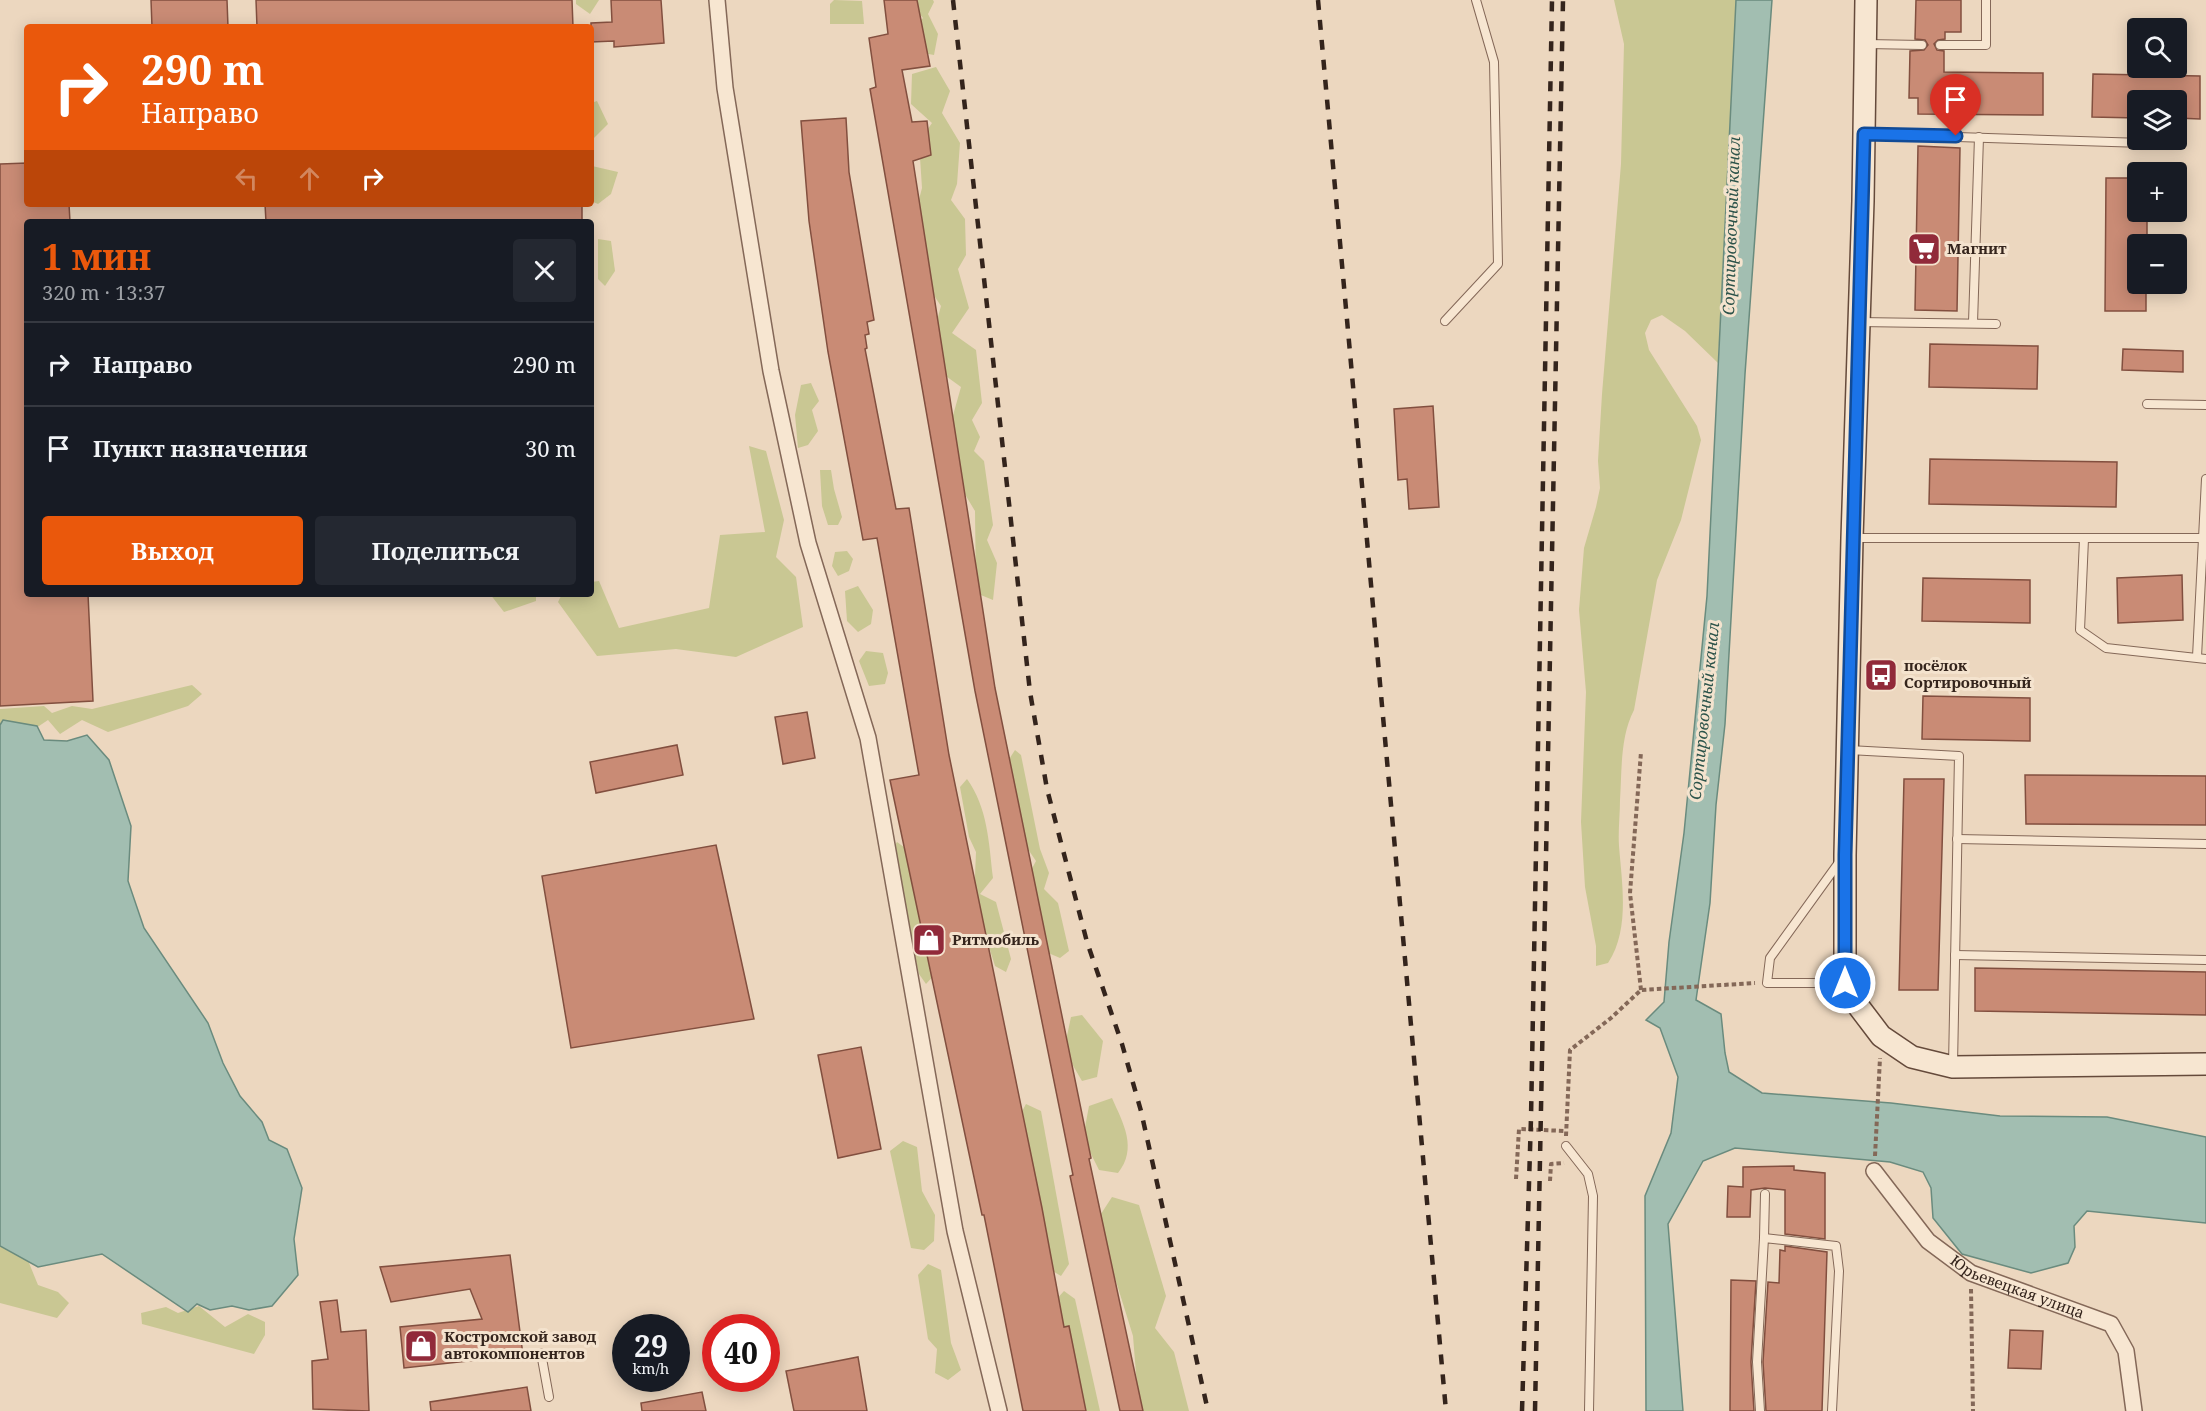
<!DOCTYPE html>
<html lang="ru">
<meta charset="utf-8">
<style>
:root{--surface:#171b24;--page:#242831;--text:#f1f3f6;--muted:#9ea1a6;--line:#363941;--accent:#ea580c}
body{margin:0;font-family:"Noto Serif",serif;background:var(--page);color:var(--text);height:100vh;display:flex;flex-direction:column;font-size:22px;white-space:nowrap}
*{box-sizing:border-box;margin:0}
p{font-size:20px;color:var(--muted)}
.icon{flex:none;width:33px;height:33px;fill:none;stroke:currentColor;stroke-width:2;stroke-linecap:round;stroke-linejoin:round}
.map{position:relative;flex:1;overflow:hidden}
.details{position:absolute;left:24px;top:219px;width:570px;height:378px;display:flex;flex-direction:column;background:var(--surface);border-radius:6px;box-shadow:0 3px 15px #0003}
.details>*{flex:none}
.hud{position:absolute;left:24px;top:24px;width:570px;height:183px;border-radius:6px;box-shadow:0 3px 15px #0003;background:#ea580c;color:#fff;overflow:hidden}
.controls{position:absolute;left:2127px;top:18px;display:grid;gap:12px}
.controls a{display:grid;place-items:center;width:60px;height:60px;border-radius:6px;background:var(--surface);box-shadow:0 3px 15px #0003;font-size:30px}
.speed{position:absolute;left:612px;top:1314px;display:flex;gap:12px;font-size:30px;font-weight:700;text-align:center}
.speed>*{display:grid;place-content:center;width:78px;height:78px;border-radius:50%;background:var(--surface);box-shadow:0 3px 15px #0003;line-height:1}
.speed small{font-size:15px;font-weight:400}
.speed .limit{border:9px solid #d22;background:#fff;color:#111}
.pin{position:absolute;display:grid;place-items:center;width:51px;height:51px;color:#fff;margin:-62px -26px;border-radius:50% 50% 50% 0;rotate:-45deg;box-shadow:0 0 6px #0007}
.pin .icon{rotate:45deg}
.me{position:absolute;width:66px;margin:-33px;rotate:0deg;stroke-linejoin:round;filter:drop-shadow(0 0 4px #0008)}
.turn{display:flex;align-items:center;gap:21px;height:126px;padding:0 18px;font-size:27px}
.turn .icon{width:78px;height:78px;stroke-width:2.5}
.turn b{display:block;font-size:42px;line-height:51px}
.lanes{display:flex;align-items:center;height:57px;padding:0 18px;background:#0003;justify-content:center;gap:30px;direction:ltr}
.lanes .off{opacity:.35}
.round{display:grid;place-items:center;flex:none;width:63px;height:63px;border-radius:6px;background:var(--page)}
.head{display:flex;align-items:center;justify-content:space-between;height:102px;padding:0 18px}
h1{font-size:36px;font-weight:700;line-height:45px;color:var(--accent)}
.action{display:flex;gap:12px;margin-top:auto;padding:12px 18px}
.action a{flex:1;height:69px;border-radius:6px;background:var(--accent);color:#fff;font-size:24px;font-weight:700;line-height:69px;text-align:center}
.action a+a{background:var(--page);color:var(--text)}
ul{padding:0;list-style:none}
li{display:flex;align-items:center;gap:18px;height:84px;padding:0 18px;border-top:2px solid var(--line)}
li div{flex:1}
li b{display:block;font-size:22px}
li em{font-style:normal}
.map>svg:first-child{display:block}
.green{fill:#c9c793}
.water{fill:#a2beb1;stroke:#6a8b7e;stroke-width:1.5}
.building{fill:#c98b75;stroke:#824f3f;stroke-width:1.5}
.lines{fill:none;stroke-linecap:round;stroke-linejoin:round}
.lane-casing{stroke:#846858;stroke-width:10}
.street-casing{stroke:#846858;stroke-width:18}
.secondary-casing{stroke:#654a3b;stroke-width:24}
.path{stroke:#846858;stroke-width:4;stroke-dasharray:4.5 3;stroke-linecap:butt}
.lane{stroke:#f7e6d1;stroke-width:8}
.street{stroke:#f7e6d1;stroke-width:15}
.secondary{stroke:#f7e6d1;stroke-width:21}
.rail{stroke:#34241c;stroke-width:4.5;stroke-dasharray:10 10;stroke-linecap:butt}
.route-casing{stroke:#114b97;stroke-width:15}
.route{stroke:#1a73e8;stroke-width:10}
.labels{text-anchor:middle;stroke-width:6;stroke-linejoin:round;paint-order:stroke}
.poi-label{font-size:15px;font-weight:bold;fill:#34241c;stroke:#f4e3ce;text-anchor:start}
.street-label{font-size:15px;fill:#34241c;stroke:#f4e3ce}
.water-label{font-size:16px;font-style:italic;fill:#2c534a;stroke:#f4e3ce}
</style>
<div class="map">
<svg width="2206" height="1411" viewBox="0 0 2206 1411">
<rect width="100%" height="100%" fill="#ecd7bf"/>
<g class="green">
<path d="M576 0H599L590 14 576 4Z"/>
<path d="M834 0 862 1 864 24H830V4Z"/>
<path d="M917 0H933L934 2 928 14 938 34 934 55 907 50 905 36 923 18 914 8Z"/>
<path d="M1614 0H1736L1718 363 1685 331 1662 315 1651 320 1645 333 1649 350 1697 426 1701 440 1681 520 1657 580 1634 710C1620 737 1622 770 1620 800 1620 815 1618 831 1619 846 1622 884 1630 930 1608 963L1596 966V946L1585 887 1581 822 1586 692 1579 610 1584 548 1596 507 1600 488 1598 461 1602 394 1621 164 1624 44Z"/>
<path d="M936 67 950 91 942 113 960 143 957 184 951 200 965 219 966 255 958 269 969 308 952 333 976 350 982 403 972 420 980 437 974 451 984 461 993 525 987 540 997 563 993 600 976 593 975 511 960 486 950 426 961 387 939 371 931 342 941 306 925 282 914 219 922 188 919 142 932 123 911 104 912 74Z"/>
<path d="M597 101 608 124 592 140 591 103Z"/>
<path d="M592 166 618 172 611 194 598 204 591 201Z"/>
<path d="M598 239 611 241 615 271 605 286 598 279Z"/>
<path d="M811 383 819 401 812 410 818 431 808 445 798 448 795 415 801 385Z"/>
<path d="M749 446 766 451 784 520 776 557 796 577 803 627 736 657 676 649 597 656 558 602 562 594H591V582L599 581 619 628 709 608 720 535 765 532Z"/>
<path d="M820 470H831L834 489 842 517 838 525H828L822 506Z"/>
<path d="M847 551 853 559 849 571 838 576 832 566 835 552Z"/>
<path d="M858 586 873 610 871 624 858 632 847 621 845 591Z"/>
<path d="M490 594H536V601L504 612Z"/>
<path d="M866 651 883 653 888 673 885 684 869 686 859 661Z"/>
<path d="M192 685 202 694 188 706 108 732 82 720 60 734 48 720 27 734H0V709L44 706 52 713 72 706 92 709Z"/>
<path d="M1015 750 1021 755 1040 849 1049 873 1044 889 1058 903 1069 951 1060 958 1039 949 1028 876 1036 861 1017 833 1004 767Z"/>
<path d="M967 779C988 808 989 844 993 878L980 894 996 902 1011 959 1006 972 995 966 974 899 976 852 969 837 960 787Z"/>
<path d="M897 842 915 855 936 973 926 984 919 974 891 852Z"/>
<path d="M1082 1015 1103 1041 1097 1077 1082 1081 1064 1050 1071 1017Z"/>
<path d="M1112 1098C1123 1123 1138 1148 1118 1173L1099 1170 1083 1138 1089 1106Z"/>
<path d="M1026 1104 1041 1111 1069 1264 1061 1276 1051 1270 1019 1117Z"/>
<path d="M903 1141 917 1147 922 1191 935 1215 934 1241 924 1250 911 1248 890 1151Z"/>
<path d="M1112 1197 1139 1205 1166 1296 1155 1328 1174 1352 1189 1411H1139L1133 1336 1097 1220Z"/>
<path d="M0 1239 27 1258 38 1285 58 1292 69 1303 57 1318 0 1303Z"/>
<path d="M928 1264 941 1270 951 1343 961 1370 948 1380 935 1373 937 1349 928 1339 918 1275Z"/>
<path d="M1064 1291 1075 1299 1100 1411H1081L1055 1301Z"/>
<path d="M199 1306 225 1327 248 1314 265 1322V1335L254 1354 142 1324 141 1313 166 1307 178 1313Z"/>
</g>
<g class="water">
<path d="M1736 0H1772L1745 374 1725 724 1716 805 1710 903 1696 1000 1721 1014 1725 1053 1729 1072 1762 1093 1891 1103 2000 1116 2107 1117 2206 1137V1223L2087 1211 2074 1226 2075 1247 2068 1263 2031 1273 1962 1254 1933 1218 1931 1188 1923 1172 1890 1162 1735 1148 1703 1161 1668 1224 1683 1411H1646L1645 1196 1671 1133 1678 1077 1660 1028 1646 1020 1664 1002 1669 942 1684 833 1707 596Z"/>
<path d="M3 720 37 726 44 740 67 741 87 735 109 760 131 826 128 881 144 928 208 1023 223 1063 240 1096 262 1122 269 1140 287 1149 302 1188 294 1239 298 1275 272 1306 249 1310 232 1306 210 1310 197 1304 188 1312 102 1254 38 1267 0 1246V725Z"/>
</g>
<g class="building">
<path d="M151 0H227L228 27H152Z"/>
<path d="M256 0H572L573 27H257Z"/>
<path d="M611 0H661L664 43 614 47V41L591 42V23L612 22Z"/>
<path d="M884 0H917L930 66 902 70 912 122 927 121 931 155 913 161 995 688 1091 1158 1089 1159 1143 1411H1120L1070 1176 1073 1175 975 691 870 89 876 87 869 38 888 34Z"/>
<path d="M1916 0H1961V32H1945V39L1938 40 1934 44 1937 50 1944 51V72L2043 73V115L1918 114V98H1909L1910 51 1924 50 1928 45 1925 40 1915 39Z"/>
<path d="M2093 74 2200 76V119L2176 118V100H2138V118L2092 117Z"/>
<path d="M846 118 849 172 874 320 867 322 869 334 865 335 867 348 865 349 896 509 909 508 949 755 1042 1208 1064 1327 1069 1326 1086 1411H1023L984 1215H982L890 780 919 775 877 538 863 540 828 352 809 221 801 121Z"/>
<path d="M1918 146 1960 148 1957 311 1915 310Z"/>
<path d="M27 163V204H69L70 222H27V594H88L93 701 0 706V164Z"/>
<path d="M2106 178H2138V212H2147V244H2138V284H2146V311H2105Z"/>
<path d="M265 204H582V222H266Z"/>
<path d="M1930 344 2038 346 2037 389 1929 387Z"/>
<path d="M2123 349 2183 351V372L2122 370Z"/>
<path d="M1433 406 1439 507 1409 509 1407 479 1398 480 1394 409Z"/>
<path d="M1930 459 2117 462 2116 507 1929 504Z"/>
<path d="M2182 575 2183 620 2118 623 2117 578Z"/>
<path d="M1923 578 2030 580V623L1922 621Z"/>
<path d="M1923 696 2030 698V741L1922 739Z"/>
<path d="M807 712 815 758 783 764 775 717Z"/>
<path d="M677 745 683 775 596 793 590 762Z"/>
<path d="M2025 775 2206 776V825L2026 824Z"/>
<path d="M1904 779H1944L1938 990H1899Z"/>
<path d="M716 845 754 1019 571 1048 542 876Z"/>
<path d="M1975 968 2206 972V1015L1975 1011Z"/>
<path d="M861 1047 881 1149 838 1158 818 1055Z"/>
<path d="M1794 1166V1170L1825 1173V1239L1785 1234V1190L1765 1188 1751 1190 1750 1217H1727L1728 1186 1743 1187V1167Z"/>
<path d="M1785 1246 1827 1252 1822 1411H1766L1763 1362 1768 1282 1779 1283 1780 1250 1785 1251Z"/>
<path d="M510 1255 523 1355 404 1368 400 1327 482 1319 470 1289 391 1302 380 1267Z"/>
<path d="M1731 1280 1756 1281 1751 1362 1754 1411H1730Z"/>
<path d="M337 1300 341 1332 366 1330 369 1411 313 1409 312 1361 328 1359 320 1302Z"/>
<path d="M2010 1330 2043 1331 2041 1369 2008 1368Z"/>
<path d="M858 1357 867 1411H794L786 1371Z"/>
<path d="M527 1387 531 1411H431L430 1402Z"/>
<path d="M702 1392 706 1411H642L641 1403Z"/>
</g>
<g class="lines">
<defs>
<g id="lane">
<path d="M1867 44 1922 45"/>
<path d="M1940 45H1986V0"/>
<path d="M1865 134 2175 144"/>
<path d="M1445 321 1498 264 1494 62 1476 0"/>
<path d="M1859 322 1996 324"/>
<path d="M1973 323 1979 137"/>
<path d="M2147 404 2206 405"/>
<path d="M1853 538H2206"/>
<path d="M2084 539 2080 630 2106 648 2206 659"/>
<path d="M2197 657 2206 479"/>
<path d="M1849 750 1959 756 1953 1065"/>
<path d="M1957 839 2206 844"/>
<path d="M1840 861 1770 958 1767 983H1844"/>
<path d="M1955 955 2206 960"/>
<path d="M1566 1146 1588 1174 1593 1196 1589 1411"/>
<path d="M1764 1238 1765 1194"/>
<path d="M541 1353 549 1397"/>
<path d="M1760 1411 1757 1362 1764 1238 1836 1246 1839 1271 1832 1411"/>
</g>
<g id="street">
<path d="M717 0 725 88 771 371 808 543 868 738 955 1231 999 1411"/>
<path id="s1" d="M1874 1171 1928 1241 1971 1273 2111 1324 2126 1351 2134 1411"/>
</g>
<path id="secondary" d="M1866 0 1863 201 1852 538 1845 855V983L1859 1007 1881 1036 1912 1057 1953 1067 2206 1064"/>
</defs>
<use href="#lane" class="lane-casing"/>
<use href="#street" class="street-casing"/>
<use href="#secondary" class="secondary-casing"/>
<g class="path">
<path d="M1641 990 1630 893 1641 752"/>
<path d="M1566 1136 1570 1050 1611 1018 1641 990 1755 983"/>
<path d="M1875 1156 1880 1058"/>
<path d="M1516 1179 1519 1129 1566 1131"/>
<path d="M1550 1181 1551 1164 1564 1163"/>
<path d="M1971 1289 1973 1411"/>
</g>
<use href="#lane" class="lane"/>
<use href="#street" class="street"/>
<use href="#secondary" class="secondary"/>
<g class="rail">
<path d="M953 0 1030 692 1047 789 1087 942 1122 1044 1141 1111 1208 1411"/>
<path d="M1318 0 1446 1411"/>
<path d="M1522 1411 1531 1118 1552 0"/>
<path d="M1535 1411 1563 0"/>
</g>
</g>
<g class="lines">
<defs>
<path id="route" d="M1845 983V855L1864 134 1956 136"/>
</defs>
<use href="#route" class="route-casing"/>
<use href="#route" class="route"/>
</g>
<defs>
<symbol id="supermarket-square" viewBox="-11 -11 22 22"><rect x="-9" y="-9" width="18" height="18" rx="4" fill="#912a3a" stroke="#f4e3ce"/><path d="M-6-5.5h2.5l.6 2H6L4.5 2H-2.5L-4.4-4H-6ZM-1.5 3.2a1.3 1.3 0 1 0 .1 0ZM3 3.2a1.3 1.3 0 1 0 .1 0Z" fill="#fff"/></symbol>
<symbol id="bus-square" viewBox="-11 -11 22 22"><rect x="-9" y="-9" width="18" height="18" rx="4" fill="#912a3a" stroke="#f4e3ce"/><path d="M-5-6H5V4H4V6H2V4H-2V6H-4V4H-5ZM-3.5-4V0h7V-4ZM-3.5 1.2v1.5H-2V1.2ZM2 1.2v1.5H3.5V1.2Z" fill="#fff"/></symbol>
<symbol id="shop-square" viewBox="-11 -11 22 22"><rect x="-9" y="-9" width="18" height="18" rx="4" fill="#912a3a" stroke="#f4e3ce"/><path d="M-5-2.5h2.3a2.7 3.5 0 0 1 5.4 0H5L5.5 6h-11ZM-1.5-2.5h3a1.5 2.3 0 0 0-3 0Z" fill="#fff"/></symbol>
</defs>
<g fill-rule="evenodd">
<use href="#supermarket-square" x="1905" y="230" width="38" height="38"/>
<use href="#bus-square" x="1862" y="656" width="38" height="38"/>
<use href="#shop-square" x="910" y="921" width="38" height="38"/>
<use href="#shop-square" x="402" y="1327" width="38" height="38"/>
</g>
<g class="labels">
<g class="poi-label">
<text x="1947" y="254">Магнит</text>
<text x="1904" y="671">посёлок<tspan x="1904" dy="17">Сортировочный</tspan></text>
<text x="952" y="945">Ритмобиль</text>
<text x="444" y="1342">Костромской завод<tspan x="444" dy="17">автокомпонентов</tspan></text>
</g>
<g class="street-label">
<text dy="5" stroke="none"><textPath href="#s1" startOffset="190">Юрьевецкая улица</textPath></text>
</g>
<g class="water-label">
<text transform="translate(1731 226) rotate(-88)" y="6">Сортировочный канал</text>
<text transform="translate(1704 711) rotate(-84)" y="6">Сортировочный канал</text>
</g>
</g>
</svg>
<div class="controls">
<a><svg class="icon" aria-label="search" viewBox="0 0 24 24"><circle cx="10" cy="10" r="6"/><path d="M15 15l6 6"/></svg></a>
<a><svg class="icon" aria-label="layers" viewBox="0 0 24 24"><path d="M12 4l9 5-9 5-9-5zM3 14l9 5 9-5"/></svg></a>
<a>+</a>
<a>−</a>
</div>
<div class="speed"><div>29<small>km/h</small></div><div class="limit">40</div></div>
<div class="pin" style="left:1956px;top:136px;background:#d93025"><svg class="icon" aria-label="arrive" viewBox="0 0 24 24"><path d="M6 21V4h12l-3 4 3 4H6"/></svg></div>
<svg class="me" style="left:1845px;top:983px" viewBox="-20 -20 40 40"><circle r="17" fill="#1a73e8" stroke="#fff" stroke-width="3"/><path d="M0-11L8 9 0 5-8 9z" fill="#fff"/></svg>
<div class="hud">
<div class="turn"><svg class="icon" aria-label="right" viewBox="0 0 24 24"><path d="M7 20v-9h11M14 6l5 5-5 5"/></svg><div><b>290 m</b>Направо</div></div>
<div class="lanes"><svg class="icon off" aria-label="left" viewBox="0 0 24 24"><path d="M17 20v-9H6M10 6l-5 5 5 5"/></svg><svg class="icon off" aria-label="ahead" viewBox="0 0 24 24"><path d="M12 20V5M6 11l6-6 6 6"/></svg><svg class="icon" aria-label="right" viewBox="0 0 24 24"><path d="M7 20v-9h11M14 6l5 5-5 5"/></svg></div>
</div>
<section class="details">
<div class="head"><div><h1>1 мин</h1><p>320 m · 13:37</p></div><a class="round"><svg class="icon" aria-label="close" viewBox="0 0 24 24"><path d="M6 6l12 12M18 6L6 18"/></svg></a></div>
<ul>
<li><svg class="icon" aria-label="right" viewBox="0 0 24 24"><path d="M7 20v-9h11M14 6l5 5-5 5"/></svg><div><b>Направо</b></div><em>290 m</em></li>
<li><svg class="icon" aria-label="arrive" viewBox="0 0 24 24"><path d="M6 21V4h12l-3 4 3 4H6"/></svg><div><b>Пункт назначения</b></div><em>30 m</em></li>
</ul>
<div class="action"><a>Выход</a><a>Поделиться</a></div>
</section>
</div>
